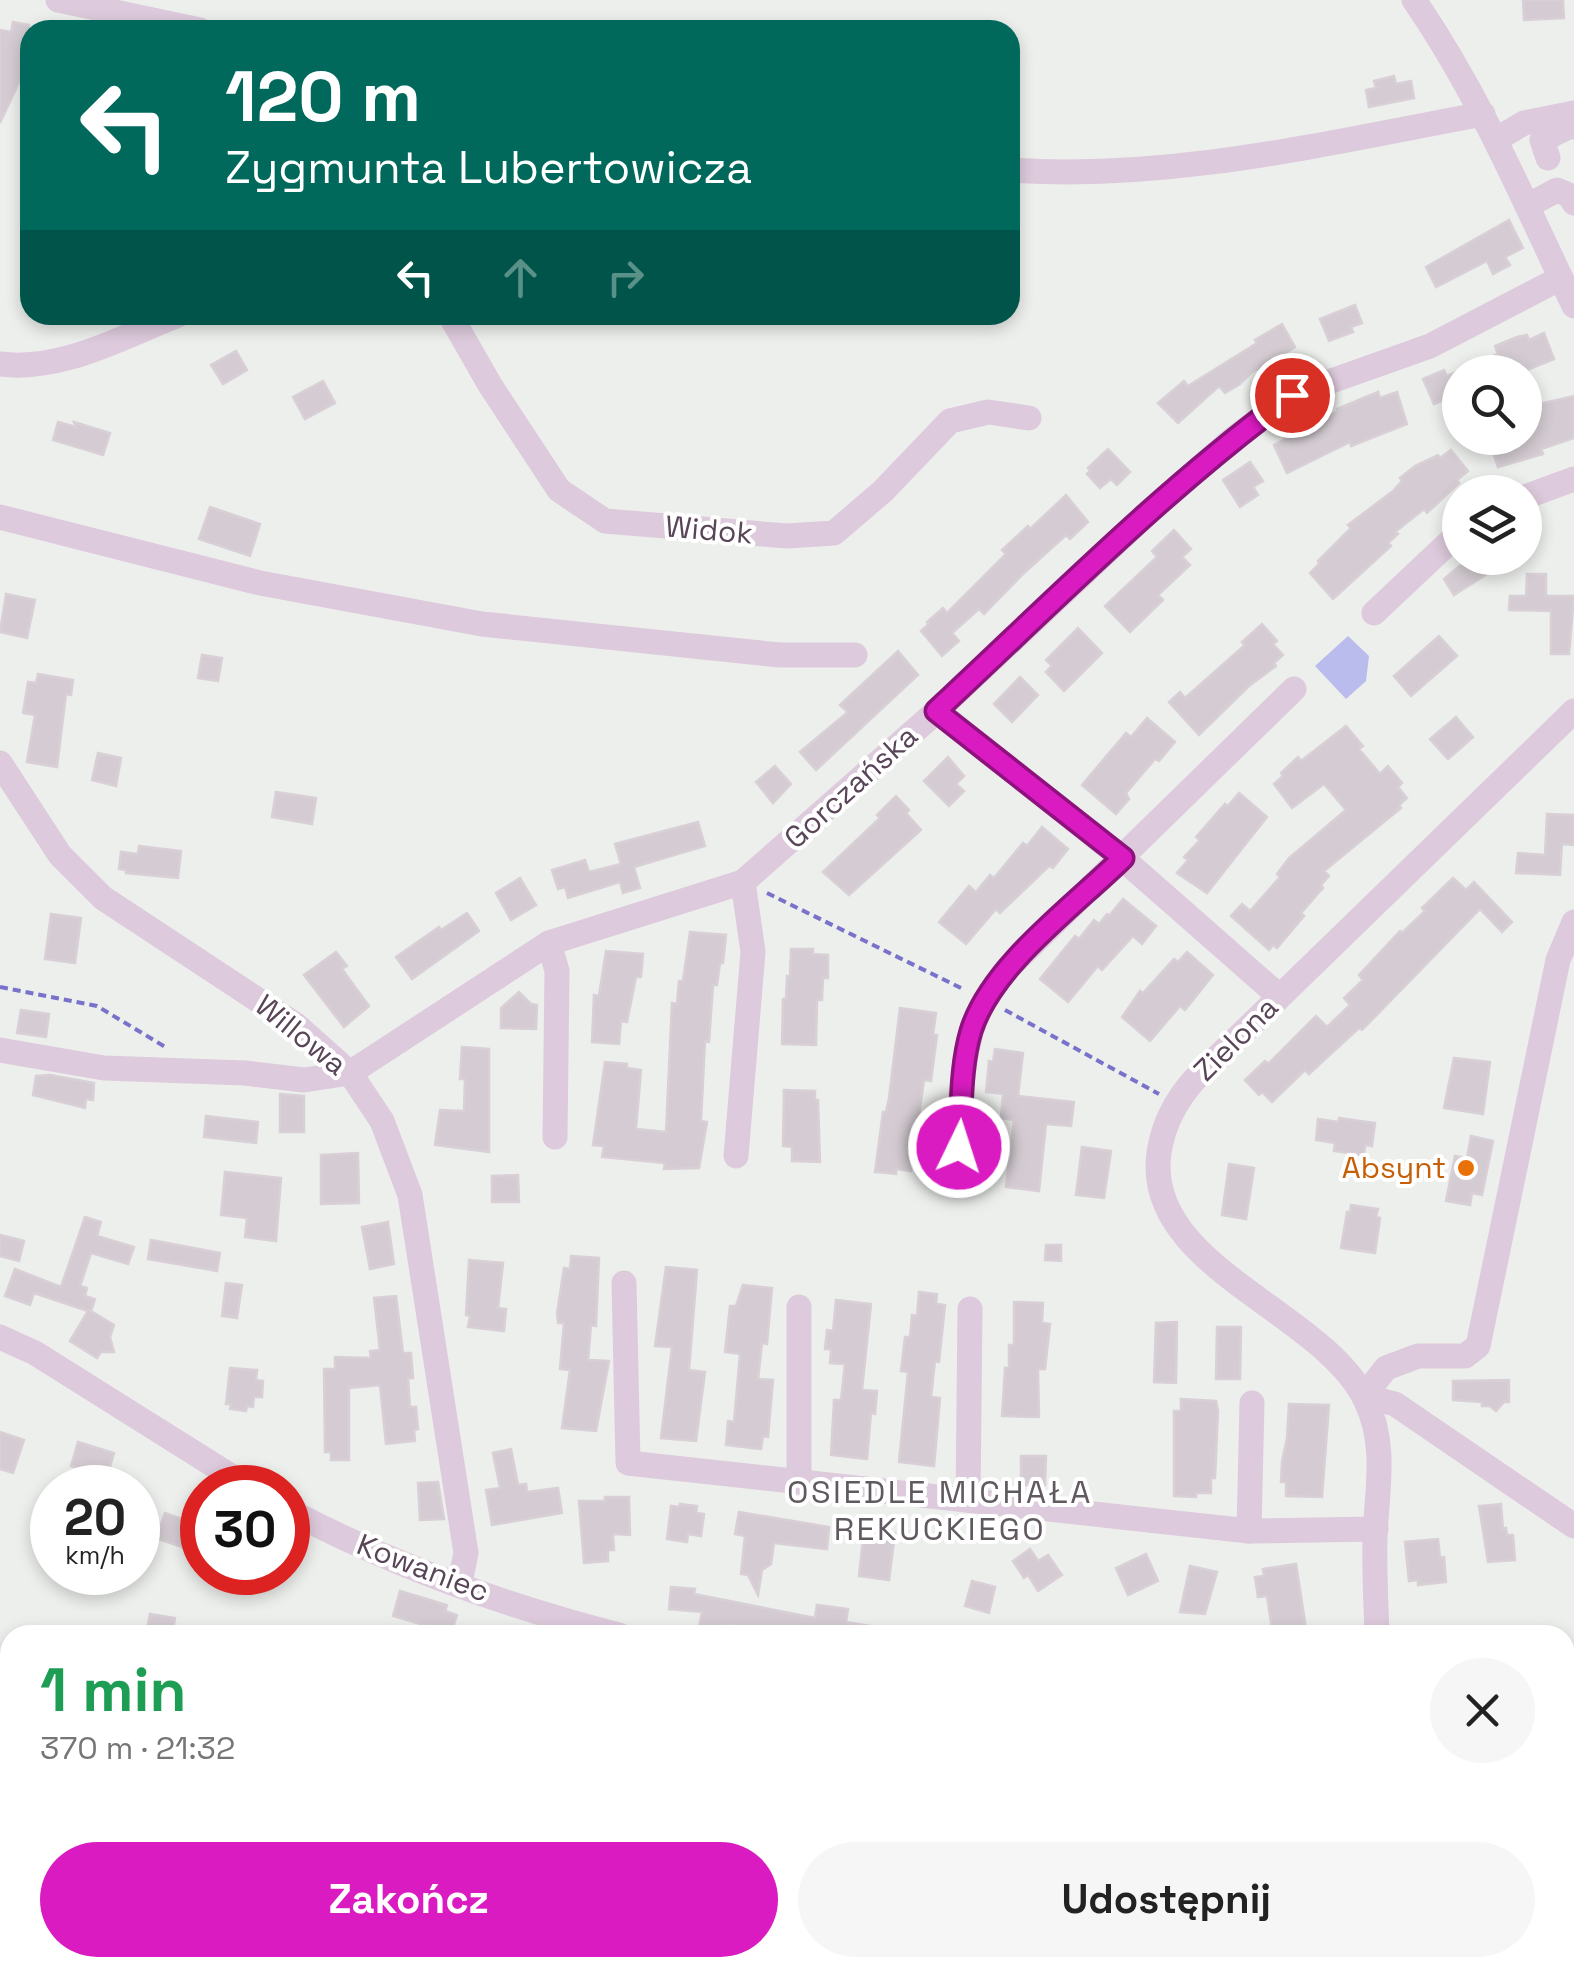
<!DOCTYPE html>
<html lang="pl">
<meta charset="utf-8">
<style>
:root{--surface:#fff;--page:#f6f6f6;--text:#222;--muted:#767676;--accent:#da1bc1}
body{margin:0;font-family:"Space Grotesk",sans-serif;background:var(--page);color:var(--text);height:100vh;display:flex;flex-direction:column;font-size:38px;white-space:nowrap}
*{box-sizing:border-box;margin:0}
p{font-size:32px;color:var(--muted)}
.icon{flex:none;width:55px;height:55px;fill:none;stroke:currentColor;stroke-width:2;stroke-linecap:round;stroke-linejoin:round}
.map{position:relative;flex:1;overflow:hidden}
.details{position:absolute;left:0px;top:1625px;width:1575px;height:352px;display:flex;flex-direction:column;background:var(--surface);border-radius:30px 30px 0 0;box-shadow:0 5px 15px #0003}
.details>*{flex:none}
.top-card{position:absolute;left:20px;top:20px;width:1000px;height:305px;border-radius:30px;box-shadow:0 5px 15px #0003;background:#00695c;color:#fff;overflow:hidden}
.tools{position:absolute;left:1442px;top:355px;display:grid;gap:20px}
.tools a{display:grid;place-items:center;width:100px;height:100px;border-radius:50%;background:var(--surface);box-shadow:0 5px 15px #0003;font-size:50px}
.speed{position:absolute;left:30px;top:1465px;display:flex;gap:20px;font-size:50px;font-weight:700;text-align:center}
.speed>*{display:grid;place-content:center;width:130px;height:130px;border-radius:50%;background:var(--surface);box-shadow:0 5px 15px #0003;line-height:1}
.speed small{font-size:25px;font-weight:400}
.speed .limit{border:15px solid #d22;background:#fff;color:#111}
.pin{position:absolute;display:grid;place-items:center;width:85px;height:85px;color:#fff;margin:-42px;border:5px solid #fff;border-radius:50%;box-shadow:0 2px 10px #0007}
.me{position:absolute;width:110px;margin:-55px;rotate:4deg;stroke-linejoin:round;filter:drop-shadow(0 0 8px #0008)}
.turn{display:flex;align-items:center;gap:35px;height:210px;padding:0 40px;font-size:45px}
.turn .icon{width:130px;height:130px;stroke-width:2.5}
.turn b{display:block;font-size:70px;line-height:85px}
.lanes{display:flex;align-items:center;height:95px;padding:0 40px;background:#0003;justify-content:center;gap:50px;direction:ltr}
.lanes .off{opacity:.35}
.round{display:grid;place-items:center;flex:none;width:105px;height:105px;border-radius:52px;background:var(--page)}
.head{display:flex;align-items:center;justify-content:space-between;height:170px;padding:0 40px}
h1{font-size:60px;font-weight:700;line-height:75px;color:#1e9e55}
.action{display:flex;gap:20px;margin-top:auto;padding:20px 40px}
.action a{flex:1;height:115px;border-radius:60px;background:var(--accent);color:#fff;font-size:40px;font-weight:700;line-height:115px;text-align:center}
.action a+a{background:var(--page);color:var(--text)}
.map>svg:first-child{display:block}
.green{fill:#babced}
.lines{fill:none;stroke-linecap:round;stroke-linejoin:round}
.stream{stroke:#d487ea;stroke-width:6}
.building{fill:#d4ccd2;stroke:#d8d0d6;stroke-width:2.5}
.path{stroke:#7972ca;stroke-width:4;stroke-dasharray:8 5;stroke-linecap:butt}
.minor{stroke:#ddcadc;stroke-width:25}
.route-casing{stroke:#8e127d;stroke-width:25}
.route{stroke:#da1bc1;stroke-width:18}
.food-dot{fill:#e8710a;stroke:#fff;stroke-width:4}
.labels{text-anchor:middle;stroke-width:8;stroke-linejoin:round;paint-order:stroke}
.street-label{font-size:30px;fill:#594558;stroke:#fff}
.food-label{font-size:30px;fill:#c56008;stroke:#fff;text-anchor:end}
.neighbourhood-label{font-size:32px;letter-spacing:2.5px;fill:#615960;stroke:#fff}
</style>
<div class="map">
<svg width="1574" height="1976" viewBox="0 0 1574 1976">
<rect width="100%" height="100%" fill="#edefec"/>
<g class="green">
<path d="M1348 636 1369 656 1366 681 1346 699 1315 666Z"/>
<path d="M0 1944 7 1946 10 1968H17L21 1976H0Z"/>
</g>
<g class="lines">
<g class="stream">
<path d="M0 1816 10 1818"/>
<path d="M1565 1881 1574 1882"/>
</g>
</g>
<g class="building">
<path d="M1523 0H1563L1564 18 1524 20Z"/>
<path d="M13 22 29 25 22 76 0 123V30L11 32Z"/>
<path d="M1394 76 1396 84 1411 81 1414 98 1369 107 1366 90 1376 88 1374 81Z"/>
<path d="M1509 220 1523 248 1505 257 1510 265 1493 274 1487 261 1436 287 1426 267Z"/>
<path d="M1355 305 1362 323 1351 327 1353 332 1329 341 1320 319Z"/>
<path d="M1282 324 1295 347 1251 373 1240 384 1225 393 1219 386 1178 423 1158 403 1184 381 1188 386 1257 343 1255 340Z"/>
<path d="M1544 333 1554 359 1522 372H1460V393L1434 404 1423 379 1444 370 1447 376 1498 354 1495 346 1517 337 1527 335 1529 340Z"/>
<path d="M236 351 247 370 223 384 211 365Z"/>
<path d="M323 381 335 403 305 419 293 397Z"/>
<path d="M1378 392 1380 398 1397 392 1407 424 1351 446 1350 442 1287 473 1274 445 1338 411 1337 409Z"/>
<path d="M1574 396V438L1541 449 1543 454 1498 467 1488 438H1525V413L1541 408 1539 404Z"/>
<path d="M58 422 76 427 74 422 110 433 103 455 53 440Z"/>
<path d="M1108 449 1130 472 1117 485 1111 479 1100 488 1087 474 1090 471 1088 468Z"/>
<path d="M1451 450 1468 471 1457 480 1459 483 1427 513 1424 509 1395 532 1398 534 1388 543 1391 546 1333 599 1310 573 1320 563 1318 561 1351 528 1348 525 1393 491 1402 481 1400 478 1415 466 1438 455 1440 458Z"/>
<path d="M1250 462 1263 481 1253 487 1258 495 1240 507 1223 480Z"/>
<path d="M1066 495 1088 522 1070 539 1066 535 1024 573 984 614 979 609 952 633 959 641 942 656 921 631 929 624 927 622 943 608 947 613 1006 554 1002 550 1028 526 1030 529Z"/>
<path d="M210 507 260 524 250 556 199 539Z"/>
<path d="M1174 530 1191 549 1182 557 1190 565 1158 595 1163 600 1130 632 1105 606 1157 557 1152 551Z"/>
<path d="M1469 558H1512L1454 595 1444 579Z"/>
<path d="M1527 574H1546V596H1574L1569 654H1551V611L1509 610 1510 596H1526Z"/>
<path d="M6 594 35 600 27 638 0 632Z"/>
<path d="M1262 624 1277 641 1273 644 1283 655 1274 663 1276 666 1249 686 1199 735 1169 702 1180 692 1185 698 1245 645 1242 642Z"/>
<path d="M1078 628 1102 653 1064 691 1046 672 1052 666 1046 660Z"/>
<path d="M1439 636 1457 656 1411 696 1394 676Z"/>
<path d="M898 651 918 675 816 770 800 752 848 712 840 705Z"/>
<path d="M202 655 222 658 218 681 198 678Z"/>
<path d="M38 674 73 680 71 695 66 694 57 767 27 762 35 715 23 713 28 682 36 683Z"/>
<path d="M1020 677 1038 695 1012 722 994 704Z"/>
<path d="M1456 717 1473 737 1448 759 1430 739Z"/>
<path d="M1147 718 1175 742 1159 761 1155 759 1126 793 1129 799 1116 814 1082 785 1126 733 1131 737Z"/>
<path d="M1346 726 1363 746 1359 749 1380 774 1388 766 1402 783 1398 787 1407 798 1399 805 1401 808 1324 871 1329 876 1321 885 1323 888 1301 913 1304 916 1277 948 1273 945 1269 950 1231 916 1242 904 1250 911 1280 877 1277 874 1289 858 1346 810 1324 784 1292 808 1274 784 1283 776 1281 773 1298 757 1301 761Z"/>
<path d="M98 753 121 758 116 786 92 780Z"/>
<path d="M948 757 964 776 956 784 964 791 949 806 924 781Z"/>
<path d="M775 766 791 784 773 803 756 782Z"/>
<path d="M276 792 316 798 312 824 272 817Z"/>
<path d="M1239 793 1267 817 1207 893 1177 873 1188 860 1184 857 1200 840 1196 837 1225 804 1228 806Z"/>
<path d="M896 796 909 810 906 813 921 830 849 895 823 872 880 818 877 815Z"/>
<path d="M1547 814 1574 815V845L1562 844 1560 875 1516 873 1518 853 1545 855Z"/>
<path d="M698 822 705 846 634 867 640 888 623 893 620 882 568 898 565 887 558 889 552 870 585 860 589 872 621 864 615 844Z"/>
<path d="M1042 827 1068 849 1053 868 1049 866 1000 913 996 909 966 944 939 922 969 886 976 892 990 875 994 878 1023 843 1027 846Z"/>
<path d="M139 846 181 851 178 878 126 873V870L119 869 121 852 138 854Z"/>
<path d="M520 878 536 905 511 920 496 893Z"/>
<path d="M1453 878 1466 890 1474 882 1512 922 1502 932 1480 909 1362 1030 1359 1028 1309 1074 1305 1070 1272 1102 1262 1092 1259 1095 1245 1080 1265 1061 1268 1064 1316 1016 1327 1027 1350 1005 1344 998 1363 980 1359 975 1400 931 1402 933 1425 911 1422 908Z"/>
<path d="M1123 899 1156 926 1142 944 1133 936 1102 970 1098 966 1068 1002 1040 979 1075 936 1079 939 1094 920 1099 924 1107 914 1109 916Z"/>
<path d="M467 913 479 931 412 979 396 957 439 927 441 930Z"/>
<path d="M51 914 81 918 75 963 45 959Z"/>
<path d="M690 932 726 935 723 963H720L717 985H713L709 1042 705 1041 701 1121 707 1122 699 1168 664 1169 665 1163 602 1157 604 1146 593 1145 605 1062 627 1064V1068L641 1070 636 1129 666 1132 672 1003 677 1004 679 981H683Z"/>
<path d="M791 949H813V954L828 955V978H823L822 1000H817L816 1045 782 1044 783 999H786L787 976H790Z"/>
<path d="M606 951 643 954 641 977H636L627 1022 621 1021 619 1044 592 1042 594 995 599 996Z"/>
<path d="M336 952 347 966 342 969 369 1006 344 1027 304 975Z"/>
<path d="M1187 952 1213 975 1185 1010 1180 1006 1150 1041 1122 1017 1140 991 1143 993 1174 959 1178 962Z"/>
<path d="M519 992 531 1004 537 1005 536 1029 501 1028V1008Z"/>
<path d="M900 1008 936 1013 933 1035H937L931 1081 924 1080 911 1171 896 1169V1174L875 1172 883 1112H886L889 1098Z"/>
<path d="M21 1010 49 1014 46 1037 17 1033Z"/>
<path d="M462 1047 489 1049V1152L435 1145 440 1110 464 1111 465 1079H460Z"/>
<path d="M995 1049 1023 1053 1018 1096 1074 1102 1071 1126 1046 1124 1039 1191 1006 1187 1014 1120 1001 1118 1003 1094 986 1092 989 1061 993 1062Z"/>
<path d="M1454 1058 1490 1062 1483 1114 1444 1108Z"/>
<path d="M50 1075 94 1083 93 1100 86 1099 85 1108 33 1095 36 1076Z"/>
<path d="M784 1090 815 1091V1100H818L820 1162 792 1161V1147L783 1146Z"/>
<path d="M280 1094 304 1096V1132H280Z"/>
<path d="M206 1116 258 1122 256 1143 204 1137Z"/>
<path d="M1339 1118 1375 1123 1372 1146 1365 1145 1364 1155 1334 1151 1335 1143 1316 1140 1318 1119 1338 1122Z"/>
<path d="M1471 1136 1493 1141 1482 1195 1472 1193 1470 1205 1446 1201 1455 1156 1467 1158Z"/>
<path d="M1082 1147 1111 1151 1104 1198 1076 1195Z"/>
<path d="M358 1153 359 1203 321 1204V1155Z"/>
<path d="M1229 1164 1254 1168 1246 1219 1222 1215Z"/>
<path d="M225 1172 281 1178 276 1241 245 1237 247 1218 221 1215Z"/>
<path d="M518 1175 519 1202H492V1176Z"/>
<path d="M1351 1205 1378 1209 1376 1217 1380 1218 1375 1253 1341 1248 1347 1212 1350 1213Z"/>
<path d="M85 1217 101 1222 97 1236 134 1247 128 1264 91 1253 80 1286 87 1288 85 1296 95 1299 91 1311 114 1325 110 1337 114 1352H101L97 1358 70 1341 88 1311 34 1293 30 1305 5 1296 15 1269 61 1287Z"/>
<path d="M388 1222 394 1264 370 1269 362 1227Z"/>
<path d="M0 1235 24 1241 19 1261 0 1256Z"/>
<path d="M151 1240 220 1253 217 1271 148 1259Z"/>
<path d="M1046 1245H1061V1261L1045 1260Z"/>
<path d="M571 1256 599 1258 596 1326 591 1325 588 1360 609 1361 596 1431 562 1428 570 1370 560 1369 564 1323H558L557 1313 564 1268 570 1269Z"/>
<path d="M469 1260 503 1263 498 1308 506 1309 504 1331 468 1327 470 1316 466 1315Z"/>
<path d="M666 1267 697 1270 689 1370 705 1372 696 1441 661 1438 672 1347 655 1346Z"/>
<path d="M226 1283 242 1285 237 1318 222 1316Z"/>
<path d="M743 1285 772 1288 767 1344 762 1343 758 1379 773 1380 768 1437 763 1436 761 1449 726 1445 728 1421 734 1422 740 1354 725 1352 730 1306H736Z"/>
<path d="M919 1292 937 1294 936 1304 945 1305 939 1362 935 1361 931 1397 940 1398 934 1466 899 1462 908 1372 901 1371 905 1337H910L912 1315 917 1316Z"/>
<path d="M396 1296 403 1353H411L413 1378H408L410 1407H416L418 1429 414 1430 415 1441 386 1444 380 1385 349 1388V1460H331V1452H325L324 1369H335V1357L371 1358 370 1351 380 1350 374 1298Z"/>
<path d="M836 1300 871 1304 862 1390 877 1391 875 1414 871 1413 867 1459 831 1455 834 1400H841L845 1364 830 1363 831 1349H825L827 1330 833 1331Z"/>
<path d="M1014 1302 1043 1303 1042 1323 1050 1324 1045 1369H1038L1039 1417 1002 1416 1005 1368H1009V1345H1014Z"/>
<path d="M1177 1322 1176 1383 1154 1382 1156 1323Z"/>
<path d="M1217 1327H1241L1240 1379H1216Z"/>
<path d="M230 1368 257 1370 256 1380 263 1381 262 1397H254L253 1407 247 1406 246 1411 230 1409 231 1404H226Z"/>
<path d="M1509 1380V1402H1504L1496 1411 1490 1406H1482V1402L1453 1400V1381Z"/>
<path d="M1181 1399 1216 1401 1218 1411 1215 1478H1211V1493H1196V1497L1174 1496V1411H1181Z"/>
<path d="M1289 1404 1329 1405 1322 1497 1286 1496V1482H1281L1282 1462 1287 1438Z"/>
<path d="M0 1432 24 1440 13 1473 0 1469Z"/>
<path d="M78 1442 114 1453 107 1476 71 1466Z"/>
<path d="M511 1449 518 1485 526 1484 527 1492 558 1488 562 1513 492 1525 486 1490 500 1488 493 1453Z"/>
<path d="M1021 1456H1046L1045 1485H1021Z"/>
<path d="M438 1482 444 1519 420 1520 418 1483Z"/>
<path d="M605 1497H629L630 1535 613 1534 614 1550H608V1561L584 1563 579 1501H605Z"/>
<path d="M680 1504 697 1506 696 1513 704 1514 701 1536 688 1534 687 1542 667 1539 671 1506 680 1507Z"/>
<path d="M1501 1504 1503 1529 1506 1528 1507 1535H1513L1515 1560 1488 1562 1479 1506Z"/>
<path d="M739 1512 829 1527 827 1549 774 1543 771 1564 762 1570 758 1595 748 1575 741 1574 745 1536 735 1534Z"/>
<path d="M165 1513 196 1524 187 1549 156 1538Z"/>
<path d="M138 1523 157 1528 151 1547 138 1543Z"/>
<path d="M864 1530 895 1533 889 1580 859 1576Z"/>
<path d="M1438 1539 1440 1558 1444 1557 1446 1582 1418 1585V1580L1409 1581 1405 1542Z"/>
<path d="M1030 1549 1038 1561 1048 1555 1062 1575 1038 1591 1028 1575 1024 1578 1013 1561Z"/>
<path d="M1146 1554 1158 1581 1128 1595 1116 1568Z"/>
<path d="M1296 1564 1307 1635H1273L1267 1596 1258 1597 1255 1577 1264 1576 1263 1569Z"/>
<path d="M1190 1566 1217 1572 1205 1614 1180 1612Z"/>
<path d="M972 1581 995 1587 989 1613 965 1606Z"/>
<path d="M671 1587 695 1589 694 1594 815 1618 817 1605 848 1609 846 1622 876 1627 875 1635H766V1632L727 1624 725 1633 699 1627 702 1612 669 1609Z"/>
<path d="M400 1591 447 1605 445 1611 457 1615 451 1633 393 1616Z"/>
<path d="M150 1614 175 1618 172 1635H146Z"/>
</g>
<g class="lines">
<g class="path">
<path d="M767 893 965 990"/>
<path d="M0 987 97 1006 167 1048"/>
<path d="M1005 1010 1159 1094"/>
</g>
<g class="minor">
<path d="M58 0 200 30"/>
<path d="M1414 0C1480 96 1524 201 1574 306"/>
<path d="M1497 139 1524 123 1574 113"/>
<path d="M1548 158 1542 140 1568 127H1574"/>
<path d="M1010 170C1170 181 1327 143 1483 114"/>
<path d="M1527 206 1557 190 1569 195 1574 203"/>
<path d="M450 315 490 385 559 490 605 521 787 536 834 533 883 491 950 421 988 412 1029 418"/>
<path d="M0 364C61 372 122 337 178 315"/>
<path d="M1525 497 1574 479"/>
<path d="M0 517 260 583 482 624 779 655H855"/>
<path d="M1374 613 1460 532"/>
<path d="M937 711 1123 859 1279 996"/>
<path d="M0 763 60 855 103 898 296 1025 350 1073 382 1121 410 1195 466 1553 460 1583"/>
<path d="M549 943 557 971 555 1137"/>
<path d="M0 1050 104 1068 245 1073 304 1080 350 1073 549 943 743 882 937 711 1149 512 1233 439 1292 395 1430 346 1561 278"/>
<path d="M736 1156 753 952 743 882"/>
<path d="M957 1183C960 1134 958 1080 971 1033 977 1010 992 990 1005 971L1294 689"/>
<path d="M624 1283 628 1463 1249 1531 1376 1529"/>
<path d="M799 1307V1482"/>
<path d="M0 1337 35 1353 250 1488"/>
<path d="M1364 1396 1386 1368 1418 1356H1465L1478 1346 1558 960 1574 922"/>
<path d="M1364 1396 1395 1404 1574 1526"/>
<path d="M968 1500 970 1309"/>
<path d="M288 1510C390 1564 506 1606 619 1635"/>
<path d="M1249 1531 1252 1403"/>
<path d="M1377 1635C1376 1602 1374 1569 1375 1536 1377 1489 1387 1445 1366 1401 1324 1311 1143 1267 1159 1153 1163 1125 1176 1100 1195 1079L1574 711"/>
<path d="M0 1748 10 1751"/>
<path d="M1565 1818H1574"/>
<path d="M1565 1914 1574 1916"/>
</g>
</g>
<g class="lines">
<defs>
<path id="route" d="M959 1147C962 1109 960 1068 971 1031 991 966 1074 906 1123 858L936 711C1052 603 1164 489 1292 395"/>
</defs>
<use href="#route" class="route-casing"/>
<use href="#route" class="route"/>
</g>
<circle class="food-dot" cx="1466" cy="1168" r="10"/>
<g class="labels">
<g class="street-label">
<text transform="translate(709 530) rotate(5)" y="10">Widok</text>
<text transform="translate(851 787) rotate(-42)" y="10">Gorczańska</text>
<text transform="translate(301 1035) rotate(39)" y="10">Willowa</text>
<text transform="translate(1236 1039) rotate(-45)" y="10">Zielona</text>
<text transform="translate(423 1568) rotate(21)" y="10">Kowaniec</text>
</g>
<g class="food-label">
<text x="1446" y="1178">Absynt</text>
</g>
<g class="neighbourhood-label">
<text x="940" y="1503">OSIEDLE MICHAŁA<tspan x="940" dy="37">REKUCKIEGO</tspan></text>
</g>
</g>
</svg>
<div class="tools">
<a><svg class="icon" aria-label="search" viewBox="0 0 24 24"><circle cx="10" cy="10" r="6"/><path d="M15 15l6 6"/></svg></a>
<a><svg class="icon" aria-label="layers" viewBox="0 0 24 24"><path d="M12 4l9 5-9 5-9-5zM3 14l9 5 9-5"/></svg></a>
</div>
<div class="speed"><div>20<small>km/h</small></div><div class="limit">30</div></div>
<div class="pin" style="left:1292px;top:395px;background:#d93025"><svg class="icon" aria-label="arrive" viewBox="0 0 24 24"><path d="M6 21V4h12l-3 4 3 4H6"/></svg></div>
<svg class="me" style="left:959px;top:1147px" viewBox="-20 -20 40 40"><circle r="17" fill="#da1bc1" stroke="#fff" stroke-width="3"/><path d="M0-11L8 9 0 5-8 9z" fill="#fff"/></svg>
<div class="top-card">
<div class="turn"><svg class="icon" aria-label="left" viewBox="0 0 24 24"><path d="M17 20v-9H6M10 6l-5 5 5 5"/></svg><div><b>120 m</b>Zygmunta Lubertowicza</div></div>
<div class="lanes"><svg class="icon" aria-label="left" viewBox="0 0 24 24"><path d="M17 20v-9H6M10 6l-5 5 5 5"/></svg><svg class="icon off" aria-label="ahead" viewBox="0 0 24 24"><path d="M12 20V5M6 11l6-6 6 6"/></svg><svg class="icon off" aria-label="right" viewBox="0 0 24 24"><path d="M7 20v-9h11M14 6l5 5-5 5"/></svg></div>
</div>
<section class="details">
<div class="head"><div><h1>1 min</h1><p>370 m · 21:32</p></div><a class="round"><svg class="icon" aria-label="close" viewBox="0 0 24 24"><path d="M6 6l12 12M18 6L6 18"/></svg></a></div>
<div class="action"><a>Zakończ</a><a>Udostępnij</a></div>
</section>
</div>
